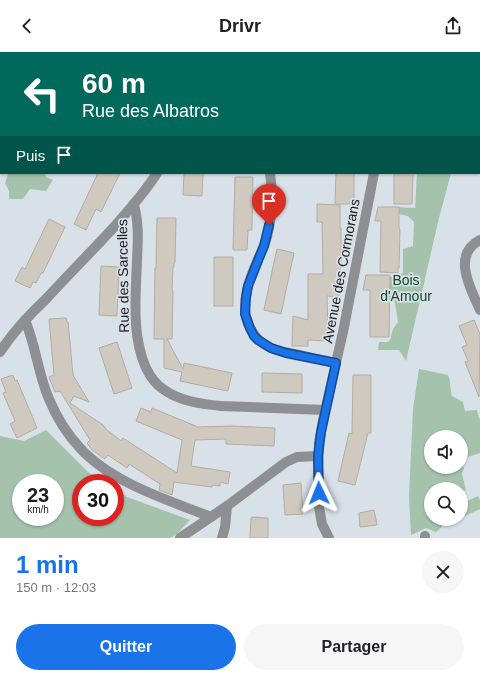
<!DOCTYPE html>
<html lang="fr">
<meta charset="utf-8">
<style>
:root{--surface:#fff;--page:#f6f6f6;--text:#202124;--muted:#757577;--accent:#1a73e8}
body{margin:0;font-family:Arial,sans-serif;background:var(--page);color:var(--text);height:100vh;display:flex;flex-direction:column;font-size:15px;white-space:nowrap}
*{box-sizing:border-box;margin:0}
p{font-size:13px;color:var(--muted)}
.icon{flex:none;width:22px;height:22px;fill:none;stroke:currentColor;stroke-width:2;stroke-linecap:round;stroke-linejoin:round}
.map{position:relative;height:486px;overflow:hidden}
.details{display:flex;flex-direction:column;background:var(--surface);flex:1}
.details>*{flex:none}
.hud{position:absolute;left:0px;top:0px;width:480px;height:122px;box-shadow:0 1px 3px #0004;background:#00695c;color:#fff;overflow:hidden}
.tools{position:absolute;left:424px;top:378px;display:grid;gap:8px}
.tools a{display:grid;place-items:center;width:44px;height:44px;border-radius:50%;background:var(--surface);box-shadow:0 1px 3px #0004;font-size:20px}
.speed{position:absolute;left:12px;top:422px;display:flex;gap:8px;font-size:20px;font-weight:700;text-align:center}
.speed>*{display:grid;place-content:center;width:52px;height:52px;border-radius:50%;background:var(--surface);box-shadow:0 1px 3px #0004;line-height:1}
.speed small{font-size:10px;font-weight:400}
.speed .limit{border:6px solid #d22;background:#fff;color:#111}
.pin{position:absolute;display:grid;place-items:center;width:34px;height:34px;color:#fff;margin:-41px -17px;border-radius:50% 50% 50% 0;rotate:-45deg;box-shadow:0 0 4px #0007}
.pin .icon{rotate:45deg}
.me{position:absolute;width:44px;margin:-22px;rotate:358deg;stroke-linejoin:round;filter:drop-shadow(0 0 3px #0008)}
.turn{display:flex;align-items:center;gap:14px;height:84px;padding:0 16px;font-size:18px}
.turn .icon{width:52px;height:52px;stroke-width:2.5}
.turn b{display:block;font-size:28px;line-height:34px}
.then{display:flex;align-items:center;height:38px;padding:0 16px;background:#0003;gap:8px;font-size:15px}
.round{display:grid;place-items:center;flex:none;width:42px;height:42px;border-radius:21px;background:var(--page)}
.head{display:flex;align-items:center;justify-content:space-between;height:68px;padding:0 16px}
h1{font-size:24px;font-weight:700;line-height:30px;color:var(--accent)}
.button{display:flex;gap:8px;margin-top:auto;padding:8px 16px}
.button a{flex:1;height:46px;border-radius:24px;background:var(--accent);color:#fff;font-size:16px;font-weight:700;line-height:46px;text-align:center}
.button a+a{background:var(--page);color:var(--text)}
header{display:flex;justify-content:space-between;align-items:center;height:52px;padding:0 16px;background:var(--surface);font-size:18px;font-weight:700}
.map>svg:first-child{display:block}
.green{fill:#a4c2ac;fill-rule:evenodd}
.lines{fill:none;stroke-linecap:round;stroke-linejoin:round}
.stream{stroke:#8194b4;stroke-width:4.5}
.building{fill:#d0c9c0;stroke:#b2aca3}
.minor{stroke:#8d8f93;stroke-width:10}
.route-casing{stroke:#114b97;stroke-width:10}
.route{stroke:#1a73e8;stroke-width:7}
.labels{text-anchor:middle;stroke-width:3.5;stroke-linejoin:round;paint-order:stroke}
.street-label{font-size:14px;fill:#181a1d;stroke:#d8e0e8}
.park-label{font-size:14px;fill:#0f4727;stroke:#d8e0e8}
</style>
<header><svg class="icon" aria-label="back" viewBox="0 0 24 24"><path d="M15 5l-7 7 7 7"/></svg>Drivr<svg class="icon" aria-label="share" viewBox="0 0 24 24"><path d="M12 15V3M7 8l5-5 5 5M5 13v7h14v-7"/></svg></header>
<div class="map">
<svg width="480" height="486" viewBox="0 0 480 486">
<rect width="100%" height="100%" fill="#d8e0e8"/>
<g class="green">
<path d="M7 121H45L46 125 53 128 46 139 30 137 23 147H9V139L5 131 8 122Z"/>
<path d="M417 121H451L439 166 406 309 399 298H378L379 290H388L390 288 393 277 398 270 395 251 392 243 383 233 382 224 392 225 403 221V197L413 194 414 170 408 164 394 161V155L415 156Z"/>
<path d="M419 317 448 323C451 330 450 337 452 344L463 350 465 359 477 358 479 366 480 367V401L465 406 461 410V385H431V415H461V411L464 416 462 422 466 438 461 440V437H431V467H458L443 474 436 480 426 476 411 483 409 445 413 357Z"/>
<path d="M46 378 88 420 105 431H81V465H115V437L127 445 190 468 176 483 170 486H0V384L24 389ZM21 431H55V465H21Z"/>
<path d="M478 444 480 449V457L461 466V452Z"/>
</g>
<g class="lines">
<path class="stream" d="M0 65 1 64"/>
</g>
<g class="building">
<path d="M98 121H120L101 160 96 157 86 178 74 172Z"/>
<path d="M184 121H203L202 144 183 143Z"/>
<path d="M336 121H354V148H353V152H335Z"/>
<path d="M394 121H413L412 152H394Z"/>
<path d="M235 125H253L252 173V178H248L247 198H233Z"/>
<path d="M317 152 340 153V176H341V216H340L339 245 327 244 328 284H326V289L308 288V294H292L293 264 308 268V222H323L322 170H317Z"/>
<path d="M378 155H399V176L400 177 399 216H398V221L380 220 381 169H375Z"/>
<path d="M157 166H176L175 211H174V215H173L172 238 173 239 172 287H167L183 317 184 311 232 321 228 339 180 329 182 320 164 316V287H154L155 216H156Z"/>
<path d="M49 167 65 175 43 221H41L36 231 33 230 30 236 15 229 22 215 25 217Z"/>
<path d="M277 197 294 201 281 262 264 258 274 210Z"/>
<rect x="214" y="205" width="19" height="49"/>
<path d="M101 214 119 215 117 264 99 263Z"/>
<path d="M366 223H390L389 285H370V238H363Z"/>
<path d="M66 266 67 270H68L73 323 89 350 74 344 70 351 103 373 107 378 121 389 123 386 177 421 182 388 136 369 141 356 151 360 152 356 198 375 232 374 275 376 274 394 226 392V387L195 388 191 414 230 420 228 432 220 430V434L212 433V435L174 430 172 443 159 438 160 432 129 412 127 416 108 403 105 407 92 398 87 391 90 388 60 339 55 340 49 325 54 323 49 267Z"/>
<path d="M474 268 480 282 479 345 465 310 468 309 462 295 467 293 459 274Z"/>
<path d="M117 290 132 336 114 342 99 296Z"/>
<path d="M262 321 302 322V341L262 340Z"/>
<path d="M13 323 15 329 17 328 37 376 17 386 10 372 15 369 3 341 6 340 1 327Z"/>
<path d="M353 323H371V381H368L355 433 338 429 349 381 352 382Z"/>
<path d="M301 431 303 462 285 463 283 433Z"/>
<path d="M374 458 377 473 360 475 359 461Z"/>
<path d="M252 465 268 466V486H250L251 466H252Z"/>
</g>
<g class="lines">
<g class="minor">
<path d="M265 1H283"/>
<path d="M286 1H301"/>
<path d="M270 121C273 141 272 165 267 185 265 192 262 198 259 205 250 225 240 250 248 272 253 283 260 291 271 296 280 300 291 301 300 303 312 306 324 309 336 311"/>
<path d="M134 153C139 171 138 189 137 207 136 243 131 282 146 316 150 324 155 332 163 337 179 349 201 352 221 354L325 358"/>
<path d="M480 188C451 203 471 237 480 258"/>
<path d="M25 268C36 294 38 322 49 347 56 364 67 382 80 396 112 431 168 448 211 465"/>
<path d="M0 300C13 280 29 263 46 247 69 222 93 198 115 174 130 157 145 140 157 121"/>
<path d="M425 484V486"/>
<path d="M180 486 227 454 286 410 297 405 318 404"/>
<path d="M222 486 225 475 227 454"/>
<path d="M329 486 322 472 319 455 318 424 319 391 323 368 343 280 374 121"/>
</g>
</g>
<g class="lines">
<defs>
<path id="route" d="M269 173 264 194 259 206 248 234 246 245 245 262 250 276 254 284 258 288 271 296 286 301 336 311 321 380 318 404 319 441"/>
</defs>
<use href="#route" class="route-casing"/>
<use href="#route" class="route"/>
</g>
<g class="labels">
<g class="street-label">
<text transform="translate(341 219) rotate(-79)" y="5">Avenue des Cormorans</text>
<text transform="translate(123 224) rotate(-91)" y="5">Rue des Sarcelles</text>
</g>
<g class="park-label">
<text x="406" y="233">Bois<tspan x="406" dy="16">d'Amour</tspan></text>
</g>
</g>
</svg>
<div class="tools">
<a><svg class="icon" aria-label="sound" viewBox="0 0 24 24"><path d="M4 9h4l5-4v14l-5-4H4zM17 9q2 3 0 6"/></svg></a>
<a><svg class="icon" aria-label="search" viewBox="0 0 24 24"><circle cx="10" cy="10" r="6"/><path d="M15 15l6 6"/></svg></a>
</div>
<div class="speed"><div>23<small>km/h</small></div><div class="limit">30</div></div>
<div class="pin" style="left:269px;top:173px;background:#d93025"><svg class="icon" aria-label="arrive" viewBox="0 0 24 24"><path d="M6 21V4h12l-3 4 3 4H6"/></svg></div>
<svg class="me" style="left:319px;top:441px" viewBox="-20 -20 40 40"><path d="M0-17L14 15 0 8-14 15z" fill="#1a73e8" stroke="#fff" stroke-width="4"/></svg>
<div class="hud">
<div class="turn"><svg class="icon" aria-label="left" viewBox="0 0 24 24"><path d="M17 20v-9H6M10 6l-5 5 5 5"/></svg><div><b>60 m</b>Rue des Albatros</div></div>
<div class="then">Puis<svg class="icon" aria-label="arrive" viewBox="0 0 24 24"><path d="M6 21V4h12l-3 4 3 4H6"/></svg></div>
</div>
</div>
<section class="details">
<div class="head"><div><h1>1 min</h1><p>150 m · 12:03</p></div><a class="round"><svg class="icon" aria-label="close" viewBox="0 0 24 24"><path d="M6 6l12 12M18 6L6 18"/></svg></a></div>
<div class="button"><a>Quitter</a><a>Partager</a></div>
</section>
